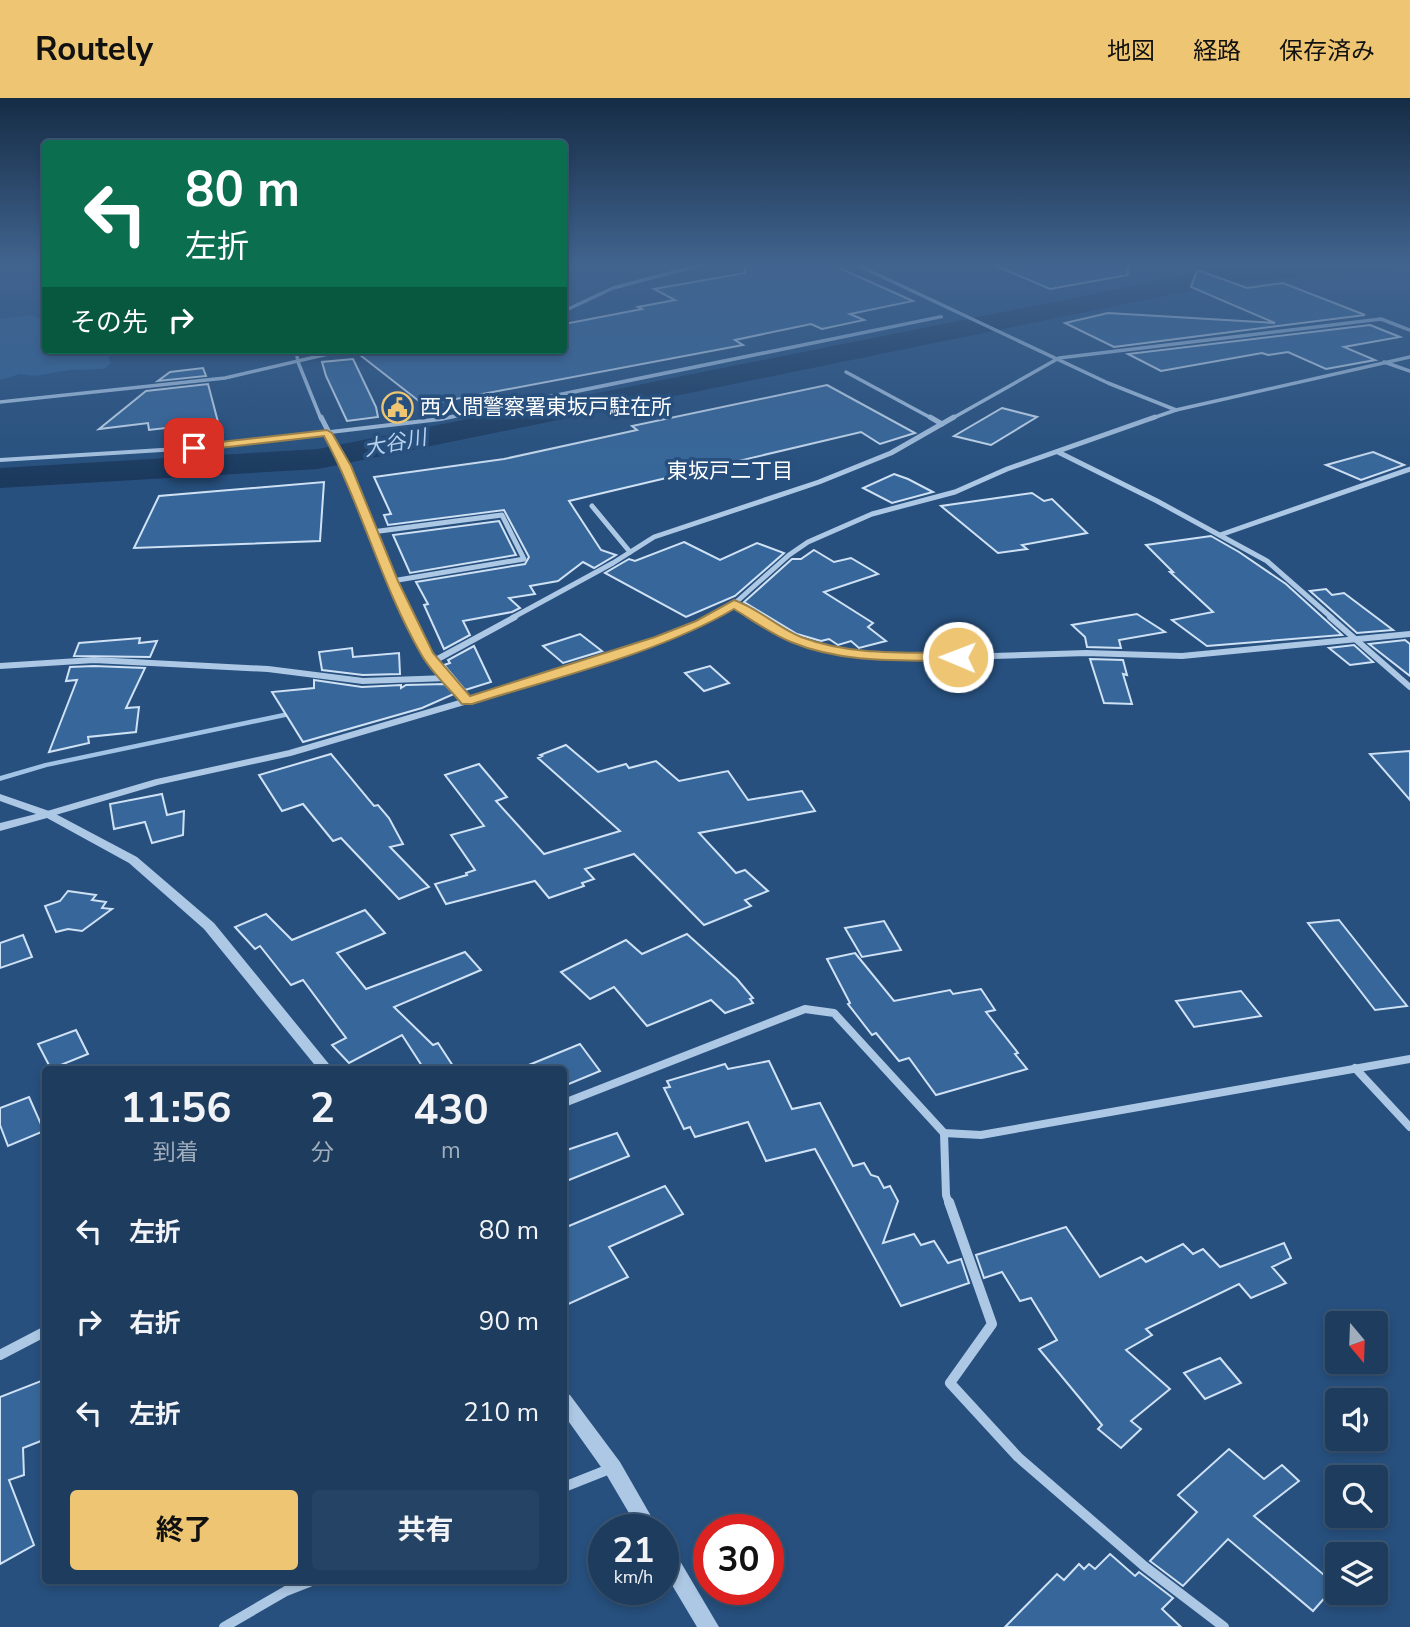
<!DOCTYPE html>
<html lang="ja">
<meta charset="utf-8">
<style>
:root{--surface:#1d3c5e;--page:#254364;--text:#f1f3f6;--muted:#a0adbc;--line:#3b5673;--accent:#edc573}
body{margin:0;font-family:"Nunito Sans","Noto Sans JP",sans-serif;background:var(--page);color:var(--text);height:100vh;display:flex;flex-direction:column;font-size:26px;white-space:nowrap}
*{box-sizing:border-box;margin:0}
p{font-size:23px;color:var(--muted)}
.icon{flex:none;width:38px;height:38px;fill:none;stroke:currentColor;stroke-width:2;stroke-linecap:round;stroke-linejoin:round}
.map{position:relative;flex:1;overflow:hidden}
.details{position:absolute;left:42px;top:968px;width:525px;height:518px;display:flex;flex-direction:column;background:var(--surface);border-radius:7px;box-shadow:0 4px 10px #0003,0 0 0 2px var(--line)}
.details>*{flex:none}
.top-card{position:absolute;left:42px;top:42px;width:525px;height:214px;border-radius:7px;box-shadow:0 4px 10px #0003,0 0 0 2px var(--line);background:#0b6e4f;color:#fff;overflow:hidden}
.needle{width:46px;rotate:161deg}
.controls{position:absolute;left:1325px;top:1213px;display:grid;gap:14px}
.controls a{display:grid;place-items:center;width:63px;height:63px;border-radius:7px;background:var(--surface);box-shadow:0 4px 10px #0003,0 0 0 2px var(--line);font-size:35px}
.speed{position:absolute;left:588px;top:1416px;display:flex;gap:14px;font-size:35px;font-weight:700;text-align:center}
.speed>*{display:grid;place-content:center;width:91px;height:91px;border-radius:50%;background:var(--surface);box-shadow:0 4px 10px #0003,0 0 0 2px var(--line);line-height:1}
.speed small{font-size:18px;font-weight:400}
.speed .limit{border:10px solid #d22;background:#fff;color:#111}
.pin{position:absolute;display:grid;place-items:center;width:60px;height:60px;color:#fff;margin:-30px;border-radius:14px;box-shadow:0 4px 10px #0006}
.me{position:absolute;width:77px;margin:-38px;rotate:271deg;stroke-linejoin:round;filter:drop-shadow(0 0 5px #0008)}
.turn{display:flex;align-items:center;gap:24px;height:147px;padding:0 28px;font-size:32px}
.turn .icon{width:91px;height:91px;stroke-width:2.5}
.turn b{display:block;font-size:49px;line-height:60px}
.then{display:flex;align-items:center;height:66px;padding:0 28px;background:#0003;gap:14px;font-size:26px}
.eta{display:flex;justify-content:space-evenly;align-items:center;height:119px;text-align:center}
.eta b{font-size:42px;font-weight:700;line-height:49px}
.primary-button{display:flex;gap:14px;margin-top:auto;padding:14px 28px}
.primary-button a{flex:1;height:80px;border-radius:7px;background:var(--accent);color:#111;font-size:28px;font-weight:700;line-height:80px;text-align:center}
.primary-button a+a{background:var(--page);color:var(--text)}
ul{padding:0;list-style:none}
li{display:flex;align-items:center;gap:21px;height:91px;padding:0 28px}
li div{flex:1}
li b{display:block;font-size:26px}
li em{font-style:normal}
header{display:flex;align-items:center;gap:42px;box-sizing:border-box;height:98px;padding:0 35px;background:var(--accent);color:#111}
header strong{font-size:33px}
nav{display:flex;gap:38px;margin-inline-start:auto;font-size:24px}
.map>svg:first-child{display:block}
.green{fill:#326295}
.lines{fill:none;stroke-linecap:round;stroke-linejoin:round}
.stream{fill:#a1c3e5;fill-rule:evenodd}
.river{fill:#1b3a5e;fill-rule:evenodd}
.building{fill:#37679a;stroke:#cfe1f4;stroke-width:2}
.minor-far4{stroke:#adc8e5;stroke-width:3.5}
.minor-far3{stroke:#adc8e5;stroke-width:5}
.minor-far2{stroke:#adc8e5;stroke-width:6}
.minor-far1{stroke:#adc8e5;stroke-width:8}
.minor{stroke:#adc8e5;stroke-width:10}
.tertiary{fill:#adc8e5;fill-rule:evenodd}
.route{fill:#edc573;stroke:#9a804b;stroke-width:2}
.labels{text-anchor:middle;stroke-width:7;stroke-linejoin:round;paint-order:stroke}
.far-poi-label{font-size:21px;fill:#fff;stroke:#27507e;text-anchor:start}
.far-water-label{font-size:21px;font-style:italic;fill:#b8d2ed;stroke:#27507e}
.far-neighbourhood-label{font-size:21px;fill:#fff;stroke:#27507e}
</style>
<header>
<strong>Routely</strong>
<nav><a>地図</a><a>経路</a><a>保存済み</a></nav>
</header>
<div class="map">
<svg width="1410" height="1529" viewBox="0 0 1410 1529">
<rect width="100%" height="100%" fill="#27507e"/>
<path class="green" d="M32 217 45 223 46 252H115L106 255 111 265 104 271 70 272 35 278 20 276 0 282V221Z"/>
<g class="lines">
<path class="stream" d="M297 612 301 614 300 616 47 669 0 683V678L45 665Z"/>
<path class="river" d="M1285 165H1410V171L1233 184 318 371 0 390V370L318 351 1233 168Z"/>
</g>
<g class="building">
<path d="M745 165H828L913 203 850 216 864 222 822 231 811 226 735 242 743 247 424 307 360 257 398 252H564V226L642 211 638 209 675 202 654 191 745 175Z"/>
<path d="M989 165H1127L1128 177 1050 191Z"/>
<path d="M1197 172 1247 190 1283 185 1365 217 1114 249 1065 225 1108 215 1275 225 1191 189Z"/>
<path d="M1370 227 1400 239 1344 249 1375 262 1326 271 1288 254 1268 257 1262 255 1161 273 1128 256Z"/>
<path d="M353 261 376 309 378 319 347 323 326 278 322 264Z"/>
<path d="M203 270 206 278 158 283 170 274Z"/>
<path d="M208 286 218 324 149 332 148 325 99 331 146 293Z"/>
<path d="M827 287 915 335 880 346 861 334 569 403 601 452 616 457 594 470 583 464 558 483 530 488 535 496 509 500 520 510 512 514 463 523 470 537 444 551 424 507 428 506 416 484 525 466 529 459 504 412 388 427 384 417 391 416 374 379 504 361 637 332 632 328Z"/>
<path d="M1002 310 1037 319 991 347 954 338Z"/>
<path d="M1373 354 1404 367 1361 382 1326 367Z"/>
<path d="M894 376 908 381 933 394 892 405 863 390Z"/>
<path d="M324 384 320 443 134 450 159 398Z"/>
<path d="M1032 395 1044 403 1052 401 1087 435 1022 447 1027 451 998 455 941 408Z"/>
<path d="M499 423 516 457 410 475 393 437Z"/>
<path d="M1211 438 1239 454 1286 486 1342 537 1207 548 1172 522 1213 514 1170 474H1173L1146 447Z"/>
<path d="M684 444 720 462 757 445 784 455 735 498 686 519 605 475 629 461 635 463Z"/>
<path d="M814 452 834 464 851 460 878 476 824 494 873 525 868 529 886 543 859 550 851 543 838 547 829 541 821 543 797 536 744 504 792 461H801Z"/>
<path d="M1326 491 1332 497 1344 495 1393 532 1357 535 1310 493Z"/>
<path d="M1137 516 1165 534 1119 542 1121 550 1087 549 1085 539 1072 527Z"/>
<path d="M580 536 602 553 563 565 543 548Z"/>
<path d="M140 540 139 545 157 543 150 559 74 558 79 545Z"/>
<path d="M1405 542 1410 546V578L1369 546Z"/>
<path d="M1354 547 1373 564 1350 567 1329 550Z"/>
<path d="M474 548 491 584 465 592 444 567 450 565 448 562Z"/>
<path d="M352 550 353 559 399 555 400 576 363 577 322 572 319 554Z"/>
<path d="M1090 561 1123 562 1127 577 1123 576 1132 606 1104 605Z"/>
<path d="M94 568 145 570 126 610 139 609 136 634 88 639 89 645 49 654 77 582 66 583 70 569Z"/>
<path d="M710 568 729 585 704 593 685 575Z"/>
<path d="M314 582 362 589 401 587V590L406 587 445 586 454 596 422 610 303 644 272 594 314 590Z"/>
<path d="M566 647 598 674 626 666 629 670 656 663 679 683 728 673 748 702 802 693 815 713 699 735 736 775 745 772 768 793 745 802 751 808 704 827 634 756 585 771 594 781 582 785 584 788 549 800 535 783 446 806 435 786 467 777 466 775 475 772 451 737 484 728 445 677 479 666 507 699 496 703 544 756 620 733 538 660 542 658 540 657Z"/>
<path d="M1410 653V702L1370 656Z"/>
<path d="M331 656 374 708 378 707 389 720 403 746 390 749 429 789 399 801 341 740 333 743 303 706 282 713 259 677Z"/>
<path d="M162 696 167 717 184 713 183 737 152 745 145 724 114 731 110 706Z"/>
<path d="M68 793 96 797 92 802 106 804 102 810 112 811 82 833 68 831 56 834 45 808 60 803Z"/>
<path d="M365 812 385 835 337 855 366 891 465 854 481 872 394 909 433 947 438 945 455 971H424L402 937 349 965 332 947 346 940 303 882 291 887 260 848 255 851 235 829 266 816 292 842Z"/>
<path d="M1339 822 1407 908 1375 912 1308 825Z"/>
<path d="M884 823 901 852 862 859 845 830Z"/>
<path d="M687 836 737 881 753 900 750 901 753 905 725 915 711 902 647 928 614 889 590 901 561 874 626 842 642 856Z"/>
<path d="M23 837 32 859 0 870V845Z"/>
<path d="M855 855 894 903 950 892 953 896 981 891 995 912 986 914 1018 955 1015 956 1027 971 936 997 909 960 899 963 876 935 872 937 848 906 850 905 827 861Z"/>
<path d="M1241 893 1261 918 1194 929 1176 903Z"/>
<path d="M76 932 88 956 51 971 38 946Z"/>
<path d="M580 946 600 973 564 988V971H519Z"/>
<path d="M769 963 792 1011 820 1005 853 1068 864 1065 871 1077 878 1079 884 1090 890 1088 898 1103 883 1145 914 1136 921 1147 934 1143 948 1165 961 1161 969 1185 901 1208 815 1051 766 1063 748 1024 695 1039 690 1029 684 1031 664 990 670 989 667 983 725 966 728 971Z"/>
<path d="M29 999 44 1033 8 1048 0 1027V1010Z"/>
<path d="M617 1035 629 1058 564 1084V1053Z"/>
<path d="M665 1088 683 1116 609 1149 628 1179 564 1208V1130Z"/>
<path d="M1066 1129 1100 1179 1141 1159 1146 1164 1183 1146 1193 1156 1203 1151 1220 1169 1284 1145 1291 1160 1272 1169 1286 1185 1251 1200 1239 1186 1146 1231 1152 1237 1126 1252 1170 1291 1131 1323 1141 1331 1121 1350 1098 1331 1102 1327 1039 1251 1057 1242 1031 1200 1020 1203 1002 1174 984 1180 976 1157Z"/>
<path d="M1220 1260 1241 1285 1205 1301 1184 1275Z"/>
<path d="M41 1283 46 1305V1341L23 1350 24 1377 9 1382 34 1447 0 1466V1299Z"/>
<path d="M1229 1351 1264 1381 1282 1367 1299 1383 1254 1418 1336 1487 1313 1513 1228 1441 1183 1488 1150 1463 1197 1414 1178 1397Z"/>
<path d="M1110 1456 1135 1478 1139 1474 1173 1500 1162 1511 1181 1529H1005L1057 1476 1064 1482 1079 1466 1084 1471 1089 1466 1095 1471Z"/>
</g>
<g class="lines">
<g class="minor-far4">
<path d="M853 165 1108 285 1176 312"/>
<path d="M1243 165 1246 166"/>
<path d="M564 213 613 190 708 165"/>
<path d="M296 252 298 264 321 321"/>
<path d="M1384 264 1410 273"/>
<path d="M846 274 933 321"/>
<path d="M0 304 225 280 345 252"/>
<path d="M951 321 1059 260 1381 221 1410 232"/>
<path d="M1150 321 1176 312 1410 259"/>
</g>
<g class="minor-far3">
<path d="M321 319 346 368 410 520"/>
<path d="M930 319 942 326"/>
<path d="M1058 354 1157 403 1267 463 1332 520"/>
<path d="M592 408 630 454"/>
<path d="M372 434 502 417 524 461 392 483"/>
<path d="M1220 437 1410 371"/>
<path d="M734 506 759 520"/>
<path d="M512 520 613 465 654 439 819 384 891 355 954 319"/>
<path d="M709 520 734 506 789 457 808 444 872 416 955 394 1007 371 1155 319"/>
</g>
<g class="minor-far2">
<path d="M409 519 427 556 467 603"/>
<path d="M756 519 795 541 833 553 861 558 959 559 1086 555 1182 558 1410 536"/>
<path d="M1330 519 1410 589"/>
<path d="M434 563 515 519"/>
<path d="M0 568 94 562 268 571 363 583 448 580"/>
<path d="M48 716 157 684 290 655 467 603 659 542 712 519"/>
</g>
<g class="minor-far1">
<path d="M1355 970 1410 1029"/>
<path d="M564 1005 805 911 834 915 944 1035 981 1037 1410 961"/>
<path d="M944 1035 946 1097 949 1106"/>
</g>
<g class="minor">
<path d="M949 1104 992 1226 950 1285 1018 1359 1144 1468 1224 1529"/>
<path d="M0 1257 46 1233"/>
<path d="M564 1389 612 1370"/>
<path d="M224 1529 286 1493 314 1482"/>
</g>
<g class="tertiary">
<path d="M859 165H872L856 168V166Z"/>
<path d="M941 217 943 218V220L441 323 194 352 0 364V360L194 348 441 319Z"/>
<path d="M0 696 52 714 137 759 214 825 333 971H318L204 831 129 765 47 720 0 733V725L36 716 0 703Z"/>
<path d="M564 1295 570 1297 620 1364 659 1432H639L606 1376 564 1317Z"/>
<path d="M663 1444 670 1446 719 1529H697L663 1472Z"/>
</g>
</g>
<linearGradient id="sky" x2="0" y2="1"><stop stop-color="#152c45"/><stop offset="0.44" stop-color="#41648f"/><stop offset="1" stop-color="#41648f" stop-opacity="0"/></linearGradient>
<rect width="1410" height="379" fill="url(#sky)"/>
<path class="route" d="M327 332 332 335 351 368 398 483 433 555 470 598 655 539 696 523 734 502C758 510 778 530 801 539 852 558 905 554 958 555L965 559 958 563C902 562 844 566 791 544 771 536 752 522 734 511 657 556 557 579 472 606H462C449 590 431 574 421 556 381 487 362 408 324 338L194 353 189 350 194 347Z"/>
<defs>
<symbol id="civic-ring" viewBox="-11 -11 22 22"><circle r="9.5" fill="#27507e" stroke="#edc573" stroke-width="1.5"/><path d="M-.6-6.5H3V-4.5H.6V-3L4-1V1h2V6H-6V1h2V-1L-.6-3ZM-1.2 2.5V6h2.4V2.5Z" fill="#edc573"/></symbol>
</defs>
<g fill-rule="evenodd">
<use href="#civic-ring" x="380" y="292" width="35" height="35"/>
</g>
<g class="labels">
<g class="far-poi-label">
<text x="420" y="316">西入間警察署東坂戸駐在所</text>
</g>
<g class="far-water-label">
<text transform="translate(395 345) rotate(-11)" y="7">大谷川</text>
</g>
<g class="far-neighbourhood-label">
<text x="730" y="380">東坂戸二丁目</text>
</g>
</g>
</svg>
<div class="controls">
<a><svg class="needle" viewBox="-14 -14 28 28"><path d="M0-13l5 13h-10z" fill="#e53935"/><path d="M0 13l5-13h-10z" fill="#a0adbc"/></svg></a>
<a><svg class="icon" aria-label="sound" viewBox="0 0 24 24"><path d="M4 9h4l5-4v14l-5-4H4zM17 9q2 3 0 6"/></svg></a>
<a><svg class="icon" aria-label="search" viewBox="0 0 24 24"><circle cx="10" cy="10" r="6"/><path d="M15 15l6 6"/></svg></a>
<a><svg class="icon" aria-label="layers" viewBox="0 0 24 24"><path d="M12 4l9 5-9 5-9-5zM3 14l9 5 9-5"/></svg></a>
</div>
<div class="speed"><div>21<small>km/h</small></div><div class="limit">30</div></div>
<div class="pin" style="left:194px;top:350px;background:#d93025"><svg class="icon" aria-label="arrive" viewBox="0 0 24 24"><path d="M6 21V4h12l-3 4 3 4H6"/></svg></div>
<svg class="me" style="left:958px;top:559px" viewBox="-20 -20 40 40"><circle r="17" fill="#edc573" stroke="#fff" stroke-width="3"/><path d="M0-11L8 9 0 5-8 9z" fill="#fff"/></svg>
<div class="top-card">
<div class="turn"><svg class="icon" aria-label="left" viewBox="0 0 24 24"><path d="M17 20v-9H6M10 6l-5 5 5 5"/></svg><div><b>80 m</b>左折</div></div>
<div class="then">その先<svg class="icon" aria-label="right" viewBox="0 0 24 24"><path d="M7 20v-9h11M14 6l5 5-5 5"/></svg></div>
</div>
<section class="details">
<div class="eta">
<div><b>11:56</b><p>到着</p></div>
<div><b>2</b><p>分</p></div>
<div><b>430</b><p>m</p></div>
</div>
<ul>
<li><svg class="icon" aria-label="left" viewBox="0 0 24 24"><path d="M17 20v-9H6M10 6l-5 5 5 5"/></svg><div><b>左折</b></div><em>80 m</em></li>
<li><svg class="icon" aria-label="right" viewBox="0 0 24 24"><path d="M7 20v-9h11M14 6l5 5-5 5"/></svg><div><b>右折</b></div><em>90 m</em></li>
<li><svg class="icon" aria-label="left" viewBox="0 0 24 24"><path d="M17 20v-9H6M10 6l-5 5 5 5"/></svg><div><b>左折</b></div><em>210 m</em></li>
</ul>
<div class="primary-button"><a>終了</a><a>共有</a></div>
</section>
</div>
